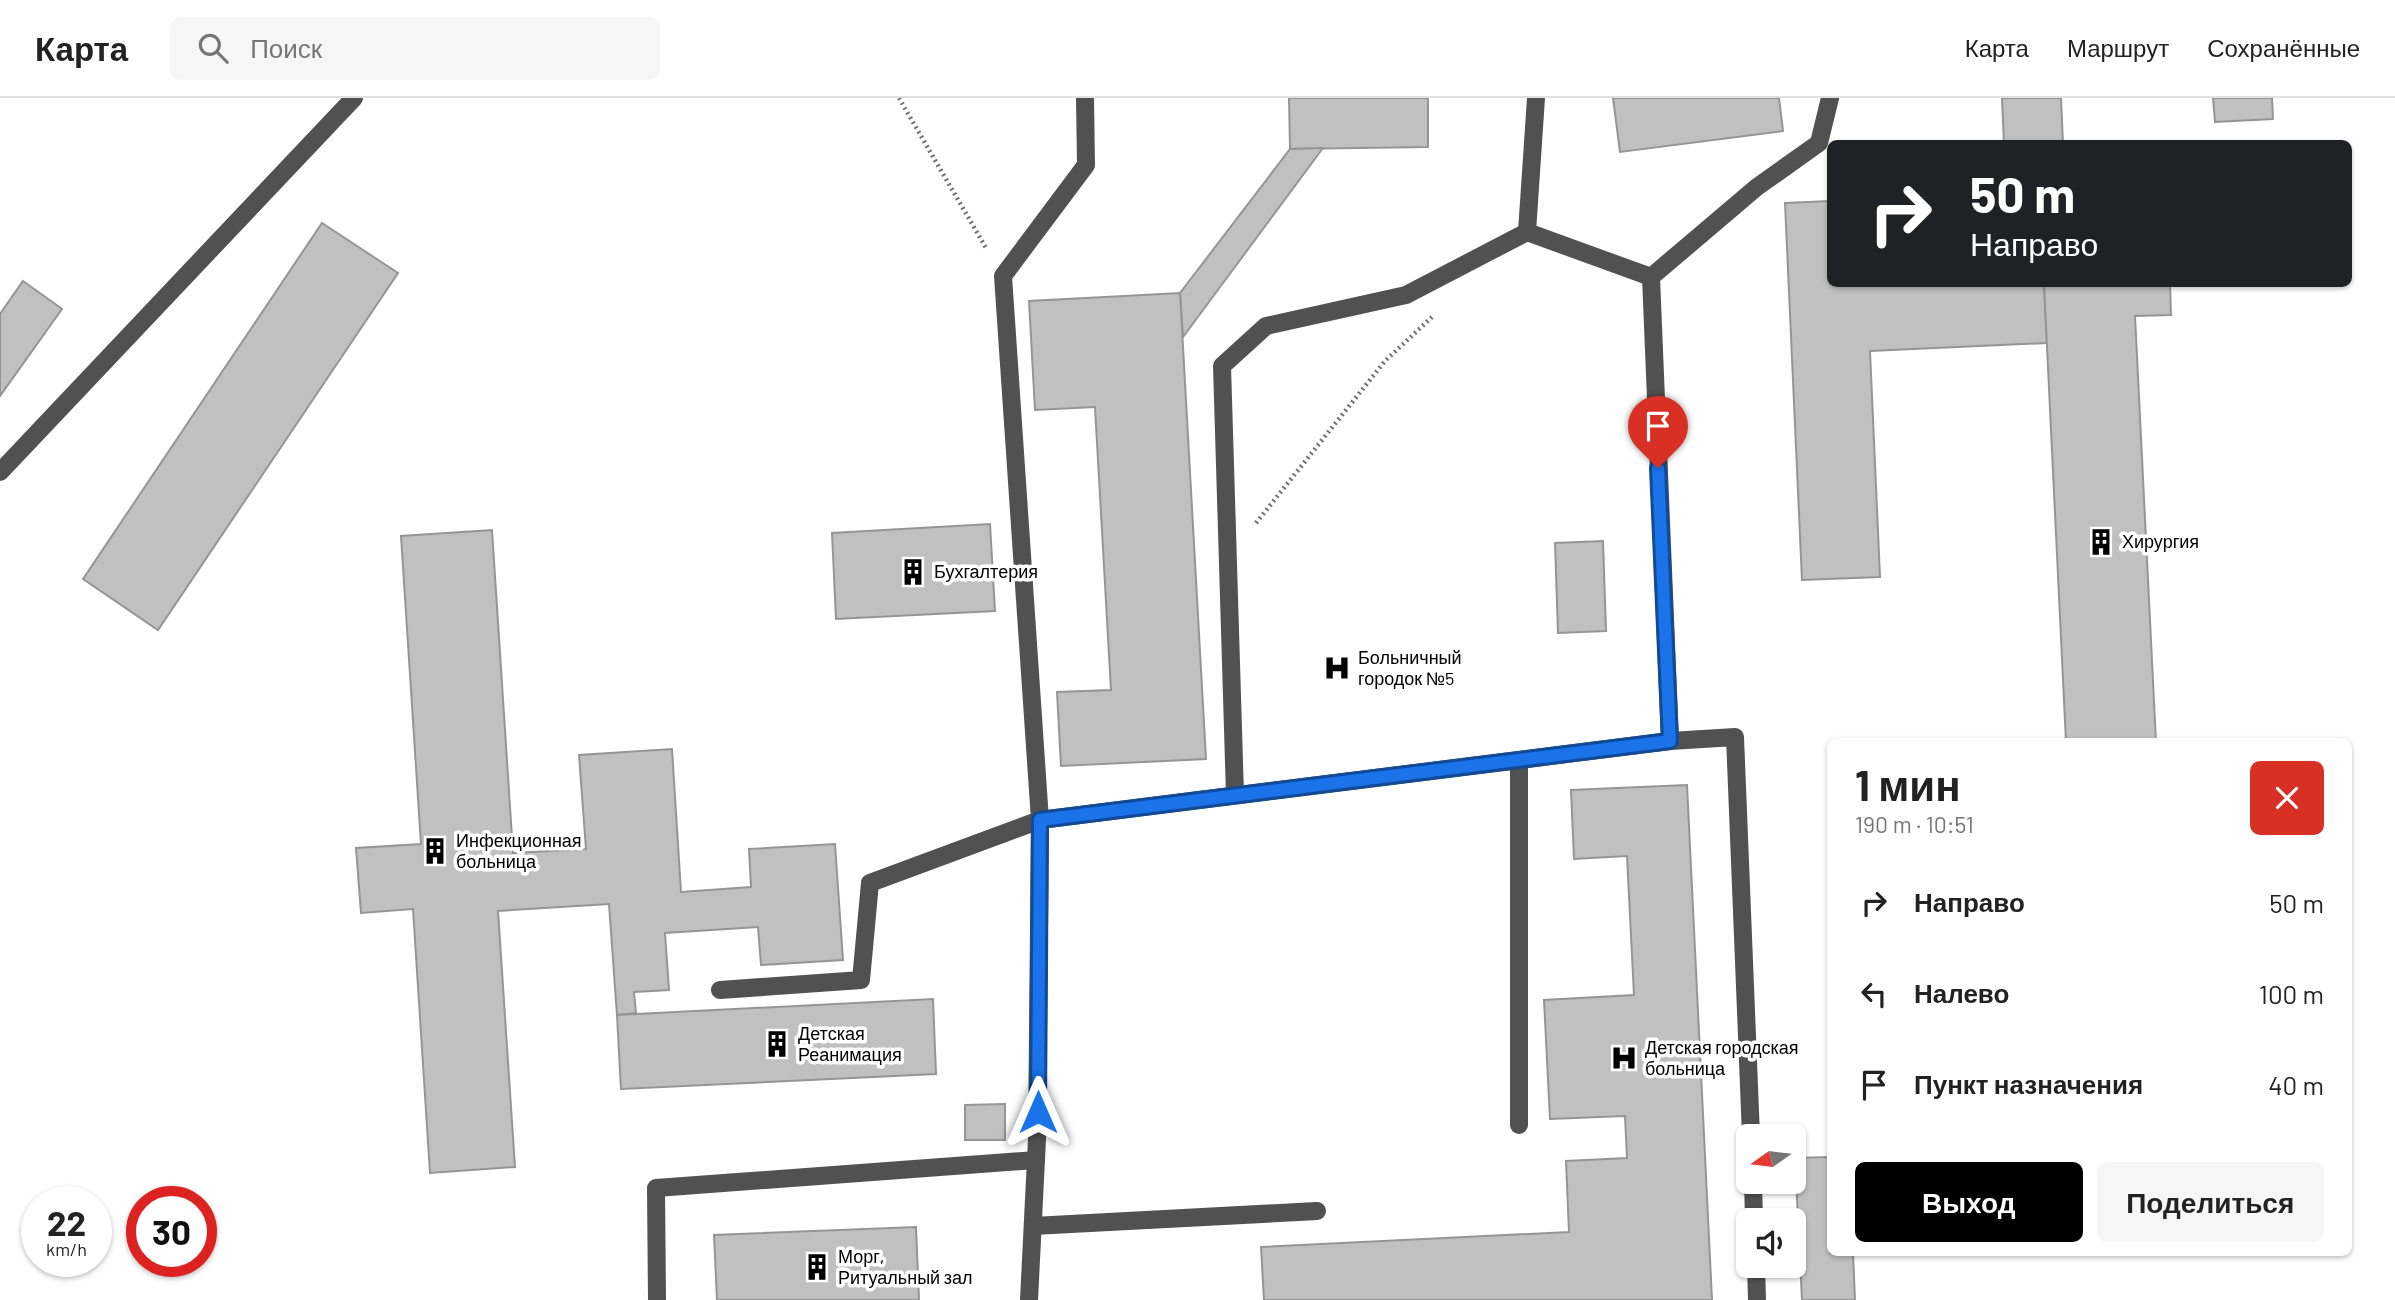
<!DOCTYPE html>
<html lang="ru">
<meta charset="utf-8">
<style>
:root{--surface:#fff;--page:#f6f6f6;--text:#222;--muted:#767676;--line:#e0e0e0;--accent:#000}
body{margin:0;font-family:Barlow,sans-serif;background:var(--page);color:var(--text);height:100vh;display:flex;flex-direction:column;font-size:26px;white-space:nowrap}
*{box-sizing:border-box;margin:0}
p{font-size:23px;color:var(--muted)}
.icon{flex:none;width:38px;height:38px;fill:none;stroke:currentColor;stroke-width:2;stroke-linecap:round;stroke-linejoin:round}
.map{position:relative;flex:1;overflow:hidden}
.side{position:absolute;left:1827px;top:640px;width:525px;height:518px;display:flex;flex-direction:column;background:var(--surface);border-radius:10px;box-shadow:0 2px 5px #0004}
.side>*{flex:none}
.hud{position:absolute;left:1827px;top:42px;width:525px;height:147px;border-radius:10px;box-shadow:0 2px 5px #0004;background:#202124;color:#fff;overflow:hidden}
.needle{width:46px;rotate:256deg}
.fabs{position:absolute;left:1736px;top:1026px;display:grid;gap:14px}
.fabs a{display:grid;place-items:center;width:70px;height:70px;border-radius:10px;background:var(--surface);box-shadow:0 2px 5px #0004;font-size:35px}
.speed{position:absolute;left:21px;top:1088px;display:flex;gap:14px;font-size:35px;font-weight:700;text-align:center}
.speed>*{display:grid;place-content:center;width:91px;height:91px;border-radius:50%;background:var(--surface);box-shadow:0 2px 5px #0004;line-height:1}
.speed small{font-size:18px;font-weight:400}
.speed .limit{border:10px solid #d22;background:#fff;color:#111}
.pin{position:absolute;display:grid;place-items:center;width:60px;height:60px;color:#fff;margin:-72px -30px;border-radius:50% 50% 50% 0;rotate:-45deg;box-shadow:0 0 7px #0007}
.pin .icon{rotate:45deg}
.me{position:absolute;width:77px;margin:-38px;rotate:0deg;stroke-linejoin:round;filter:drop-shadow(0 0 5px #0008)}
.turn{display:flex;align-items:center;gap:24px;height:147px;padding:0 28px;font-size:32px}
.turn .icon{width:91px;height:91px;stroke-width:2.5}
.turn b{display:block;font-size:49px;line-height:60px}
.round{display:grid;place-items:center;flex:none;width:74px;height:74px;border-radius:10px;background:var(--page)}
.head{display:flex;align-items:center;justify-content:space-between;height:119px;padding:0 28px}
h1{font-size:42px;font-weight:700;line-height:52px}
.button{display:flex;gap:14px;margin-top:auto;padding:14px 28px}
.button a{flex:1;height:80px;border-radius:10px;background:var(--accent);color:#fff;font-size:28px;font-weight:700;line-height:80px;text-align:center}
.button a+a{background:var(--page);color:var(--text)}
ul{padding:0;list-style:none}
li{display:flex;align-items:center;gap:21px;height:91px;padding:0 28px}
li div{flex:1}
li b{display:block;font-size:26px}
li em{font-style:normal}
header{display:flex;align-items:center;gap:42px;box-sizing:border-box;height:98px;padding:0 35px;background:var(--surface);border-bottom:2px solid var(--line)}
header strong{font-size:33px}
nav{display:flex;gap:38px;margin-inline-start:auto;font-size:24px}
.search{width:490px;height:63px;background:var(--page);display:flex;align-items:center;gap:18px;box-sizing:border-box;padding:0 24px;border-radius:10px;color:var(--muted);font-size:26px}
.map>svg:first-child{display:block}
.building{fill:#c0c0c0;stroke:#959595;stroke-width:2}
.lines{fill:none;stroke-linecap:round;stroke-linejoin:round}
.path{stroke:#737373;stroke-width:4.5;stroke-dasharray:2 3.5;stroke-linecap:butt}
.minor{stroke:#515151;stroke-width:18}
.route-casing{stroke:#114b97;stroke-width:18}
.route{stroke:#1a73e8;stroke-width:12}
.labels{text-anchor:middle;stroke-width:7;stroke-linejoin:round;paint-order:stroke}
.poi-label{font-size:18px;fill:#000;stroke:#fff;text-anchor:start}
</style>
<header>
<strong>Карта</strong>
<div class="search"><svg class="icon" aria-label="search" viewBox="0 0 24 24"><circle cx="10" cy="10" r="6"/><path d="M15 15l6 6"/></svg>Поиск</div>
<nav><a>Карта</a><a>Маршрут</a><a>Сохранённые</a></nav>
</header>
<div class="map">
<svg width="2395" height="1202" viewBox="0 0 2395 1202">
<rect width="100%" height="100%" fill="#fff"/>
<g class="building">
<path d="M1289 0H1428V49L1290 51Z"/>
<path d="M1613 0H1779L1783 33 1620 54Z"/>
<path d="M2002 0H2061L2063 46H2004Z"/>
<path d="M2213 0H2272L2273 21 2215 24Z"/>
<path d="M1323 50 1183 239 1180 195 1290 51Z"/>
<path d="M1830 103V186H2044L2047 245 1870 253 1880 479 1802 482 1785 105Z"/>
<path d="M322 125 398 175 158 532 83 481Z"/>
<path d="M23 183 62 211 0 298V216Z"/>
<path d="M2044 186H2170L2171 217 2135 218 2156 644H2066Z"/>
<path d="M1180 195 1206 661 1061 668 1057 594 1111 592 1095 309 1035 312 1029 203Z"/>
<path d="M990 426 995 513 836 521 832 435Z"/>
<path d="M492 432 513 755 586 751 579 657 672 651 681 794 751 789 749 751 835 746 843 862 761 867 758 829 665 835 669 892 634 894 636 915 617 917 609 806 498 813 515 1069 430 1075 413 811 361 815 356 750 421 746 401 438Z"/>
<path d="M1603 443 1606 533 1558 535 1555 445Z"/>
<path d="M1687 687 1712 1202H1264L1261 1149 1569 1134 1566 1063 1627 1060 1625 1018 1550 1021 1544 902 1634 897 1627 758 1574 761 1571 692Z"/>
<path d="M933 901 936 976 621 991 617 917Z"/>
<path d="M1005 1006V1042H965V1007Z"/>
<path d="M1830 1059V1155H1853L1855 1202H1802L1795 1060Z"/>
<path d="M916 1129 919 1202H717L714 1137Z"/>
</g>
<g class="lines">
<g class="path">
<path d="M899 0 986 150"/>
<path d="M1256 425 1385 263 1432 219"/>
</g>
<g class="minor">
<path d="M1527 134 1536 0"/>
<path d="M0 374 354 0"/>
<path d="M1670 643 1735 639 1751 1038"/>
<path d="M1519 662V1027"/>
<path d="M1235 697 1222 268 1266 228 1406 197 1527 134 1651 179"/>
<path d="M720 892 861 882 870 785 1040 722 1003 178 1086 67 1085 0"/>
<path d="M1753 1083 1754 1122"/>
<path d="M1033 1128 1317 1113"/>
<path d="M1756 1167 1757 1202"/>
<path d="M657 1202 656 1090 1036 1062"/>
<path d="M1029 1202 1037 1041 1040 722 1670 643 1651 179 1757 89 1819 45 1830 0"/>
</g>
</g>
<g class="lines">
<defs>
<path id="route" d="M1038 1014 1040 722 1670 643 1658 370"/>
</defs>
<use href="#route" class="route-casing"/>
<use href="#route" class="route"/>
</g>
<defs>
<symbol id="building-bare" viewBox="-9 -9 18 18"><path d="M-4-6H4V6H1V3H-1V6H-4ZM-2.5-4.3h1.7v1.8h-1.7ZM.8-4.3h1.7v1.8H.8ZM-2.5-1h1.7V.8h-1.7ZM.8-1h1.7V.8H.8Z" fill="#000" stroke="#fff" stroke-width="2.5" paint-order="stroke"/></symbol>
<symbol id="hospital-bare" viewBox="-9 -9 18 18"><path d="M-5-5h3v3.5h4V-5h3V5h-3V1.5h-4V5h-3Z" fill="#000" stroke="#fff" stroke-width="2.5" paint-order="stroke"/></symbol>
</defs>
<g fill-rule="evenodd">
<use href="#building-bare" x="2082" y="425" width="38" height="38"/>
<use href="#building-bare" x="894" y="455" width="38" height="38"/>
<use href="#hospital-bare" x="1318" y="551" width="38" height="38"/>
<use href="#building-bare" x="416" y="734" width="38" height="38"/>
<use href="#building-bare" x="758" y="927" width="38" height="38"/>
<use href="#hospital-bare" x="1605" y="941" width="38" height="38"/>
<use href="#building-bare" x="798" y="1150" width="38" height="38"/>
</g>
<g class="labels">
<g class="poi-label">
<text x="2122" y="450">Хирургия</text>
<text x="934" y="480">Бухгалтерия</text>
<text x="1358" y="566">Больничный<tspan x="1358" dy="21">городок №5</tspan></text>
<text x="456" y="749">Инфекционная<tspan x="456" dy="21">больница</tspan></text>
<text x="798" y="942">Детская<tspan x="798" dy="21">Реанимация</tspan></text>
<text x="1645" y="956">Детская городская<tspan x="1645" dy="21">больница</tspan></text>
<text x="838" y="1165">Морг,<tspan x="838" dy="21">Ритуальный зал</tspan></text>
</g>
</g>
</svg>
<div class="fabs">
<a><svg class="needle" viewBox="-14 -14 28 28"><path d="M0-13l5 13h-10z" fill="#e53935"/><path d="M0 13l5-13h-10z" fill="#767676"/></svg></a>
<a><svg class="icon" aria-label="sound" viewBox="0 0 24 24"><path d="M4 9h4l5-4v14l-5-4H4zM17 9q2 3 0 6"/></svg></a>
</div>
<div class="speed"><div>22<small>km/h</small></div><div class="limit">30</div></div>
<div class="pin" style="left:1658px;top:370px;background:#d93025"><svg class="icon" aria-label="arrive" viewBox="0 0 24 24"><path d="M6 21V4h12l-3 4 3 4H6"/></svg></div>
<svg class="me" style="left:1038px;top:1014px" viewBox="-20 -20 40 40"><path d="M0-17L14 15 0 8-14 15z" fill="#1a73e8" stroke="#fff" stroke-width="4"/></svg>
<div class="hud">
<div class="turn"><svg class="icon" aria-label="right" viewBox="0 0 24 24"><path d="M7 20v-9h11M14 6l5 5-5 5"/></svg><div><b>50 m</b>Направо</div></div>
</div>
<section class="side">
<div class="head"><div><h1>1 мин</h1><p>190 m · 10:51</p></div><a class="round" style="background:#d93025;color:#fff"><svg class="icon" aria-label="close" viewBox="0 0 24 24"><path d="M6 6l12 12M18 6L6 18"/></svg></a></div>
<ul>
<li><svg class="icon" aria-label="right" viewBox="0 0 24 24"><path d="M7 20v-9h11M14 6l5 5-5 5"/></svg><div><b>Направо</b></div><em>50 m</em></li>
<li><svg class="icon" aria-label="left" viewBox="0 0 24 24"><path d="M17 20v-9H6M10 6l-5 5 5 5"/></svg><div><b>Налево</b></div><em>100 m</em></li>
<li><svg class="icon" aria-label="arrive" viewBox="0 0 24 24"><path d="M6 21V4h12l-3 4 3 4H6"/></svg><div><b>Пункт назначения</b></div><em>40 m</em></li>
</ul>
<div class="button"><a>Выход</a><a>Поделиться</a></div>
</section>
</div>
